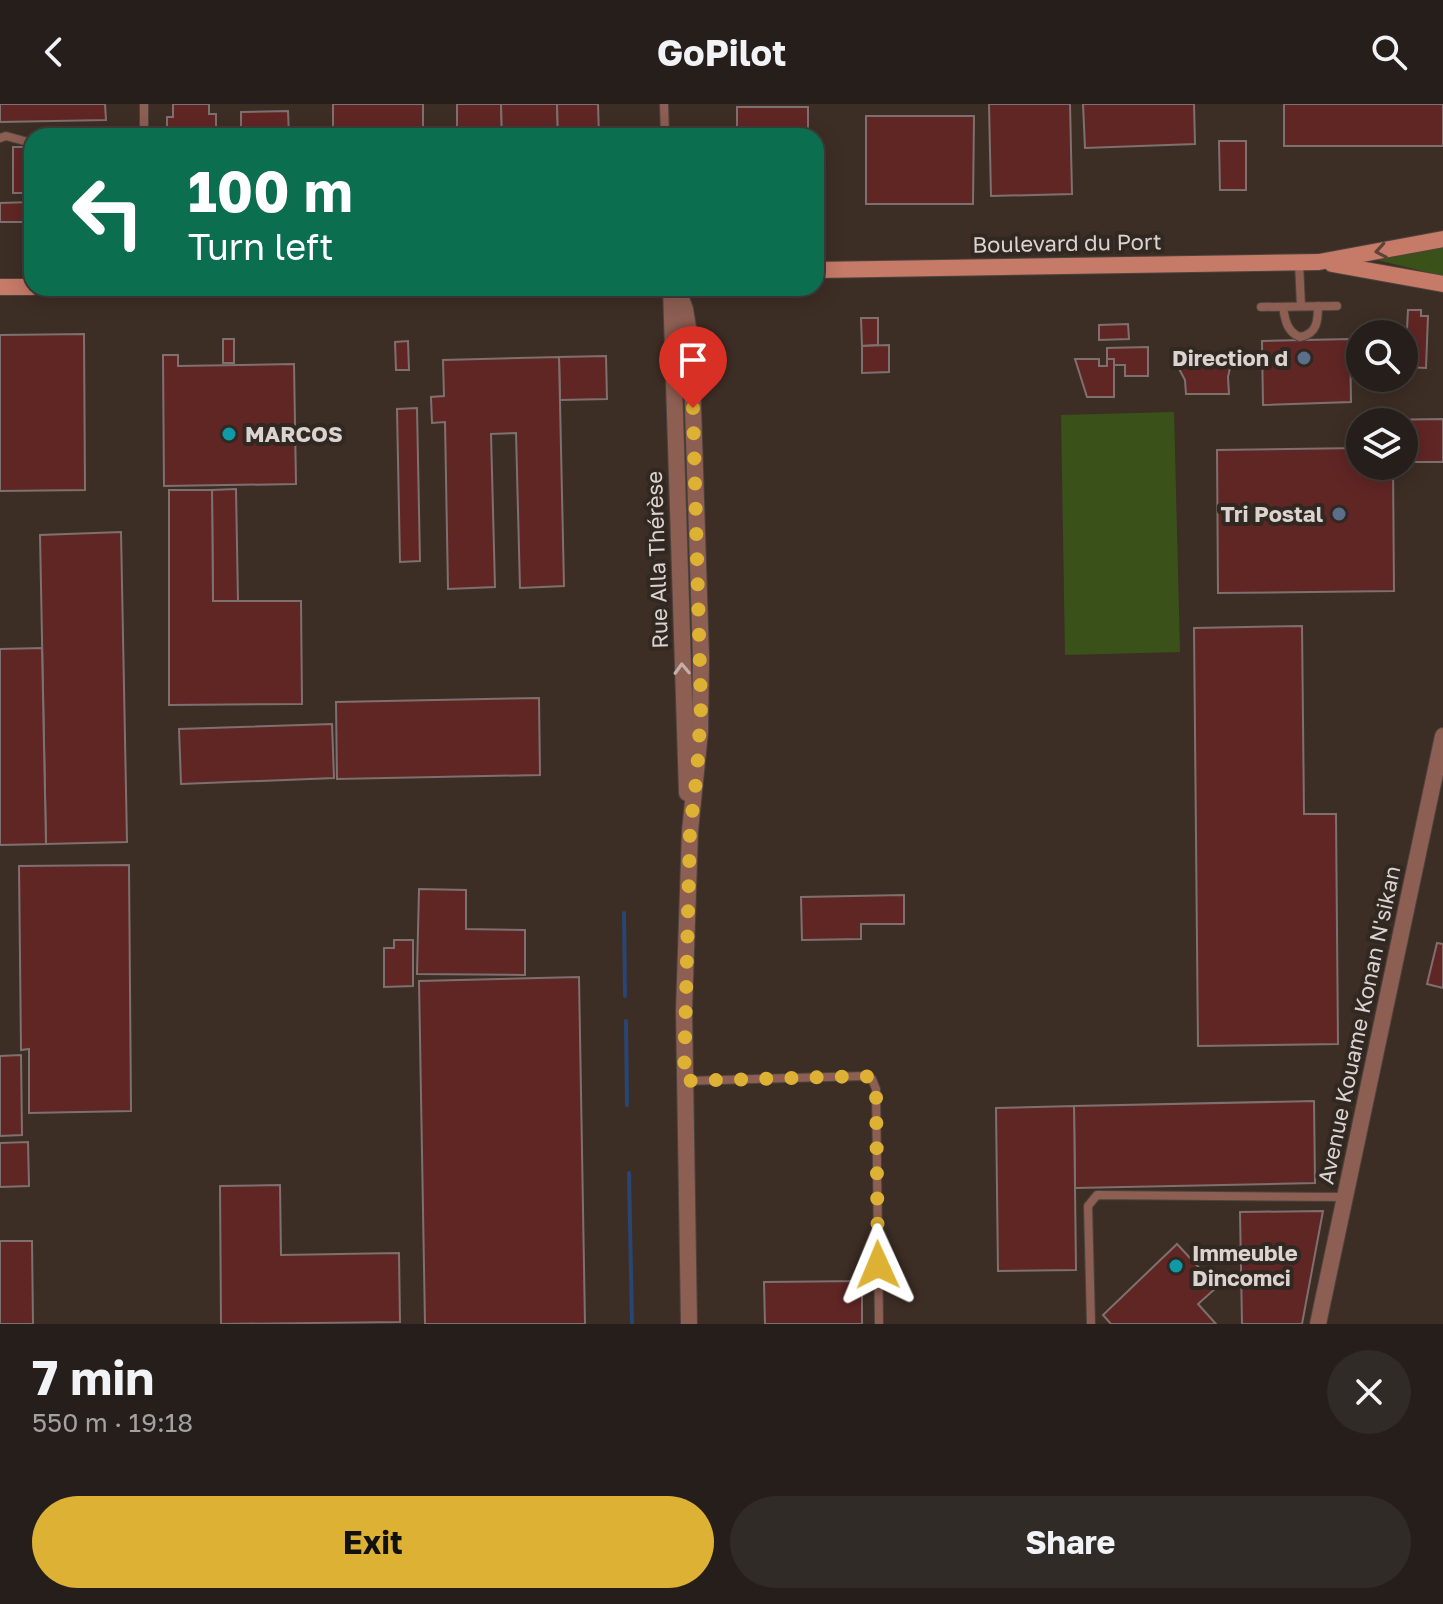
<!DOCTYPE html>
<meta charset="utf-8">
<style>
:root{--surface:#251e1a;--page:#312b27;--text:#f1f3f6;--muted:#a3a2a2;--line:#423c39;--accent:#ddb133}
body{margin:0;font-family:"Golos Text",sans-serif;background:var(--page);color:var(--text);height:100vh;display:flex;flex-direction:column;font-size:30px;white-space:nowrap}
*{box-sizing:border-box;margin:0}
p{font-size:26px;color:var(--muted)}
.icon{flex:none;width:44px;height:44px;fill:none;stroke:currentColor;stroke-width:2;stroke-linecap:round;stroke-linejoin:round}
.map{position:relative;height:1220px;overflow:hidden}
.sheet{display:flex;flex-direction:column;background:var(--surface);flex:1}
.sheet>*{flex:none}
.guide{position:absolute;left:24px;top:24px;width:800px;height:168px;border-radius:24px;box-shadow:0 4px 20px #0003,0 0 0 2px var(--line);background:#0b6e4f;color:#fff;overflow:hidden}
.tools{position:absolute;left:1346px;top:216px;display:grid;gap:16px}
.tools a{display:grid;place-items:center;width:72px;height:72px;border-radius:50%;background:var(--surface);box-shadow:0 4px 20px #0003,0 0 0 2px var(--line);font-size:40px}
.pin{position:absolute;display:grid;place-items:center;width:68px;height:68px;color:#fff;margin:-82px -34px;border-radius:50% 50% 50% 0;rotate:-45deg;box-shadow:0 0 8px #0007}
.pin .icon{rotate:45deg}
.me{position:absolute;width:88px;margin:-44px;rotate:359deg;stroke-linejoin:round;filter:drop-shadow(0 0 6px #0008)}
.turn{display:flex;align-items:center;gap:28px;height:168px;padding:0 32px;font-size:36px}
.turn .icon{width:104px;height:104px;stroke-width:2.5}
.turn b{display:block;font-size:56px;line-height:68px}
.round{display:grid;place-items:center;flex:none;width:84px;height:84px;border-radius:42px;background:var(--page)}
.overview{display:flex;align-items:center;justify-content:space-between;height:136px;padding:0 32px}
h1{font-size:48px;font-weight:700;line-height:60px}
.cta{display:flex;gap:16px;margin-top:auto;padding:16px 32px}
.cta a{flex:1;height:92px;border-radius:48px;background:var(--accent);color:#111;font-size:32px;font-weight:700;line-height:92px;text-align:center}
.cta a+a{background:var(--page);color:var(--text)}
header{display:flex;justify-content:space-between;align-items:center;height:104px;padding:0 32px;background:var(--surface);font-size:36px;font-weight:700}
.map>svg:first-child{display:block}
.built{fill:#3d2e25;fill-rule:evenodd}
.green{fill:#3b511a}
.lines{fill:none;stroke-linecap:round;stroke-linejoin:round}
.stream{stroke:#294573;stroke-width:4}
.building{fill:#602624;stroke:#7e706f;stroke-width:2}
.service-casing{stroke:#4c433e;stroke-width:10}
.minor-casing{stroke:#4c433e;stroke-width:18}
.tertiary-casing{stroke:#4c433e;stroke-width:18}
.secondary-casing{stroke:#4c433e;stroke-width:18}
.service{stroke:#8d5e52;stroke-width:8}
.minor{stroke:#8d5e52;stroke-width:16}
.tertiary{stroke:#8d5e52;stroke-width:16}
.secondary{stroke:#c67a68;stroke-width:16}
.oneway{stroke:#5e4137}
.oneway2{stroke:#c3b0aa}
.route{stroke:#ddb133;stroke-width:14;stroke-dasharray:0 25.2}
.service-dot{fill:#5c6f8a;stroke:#312822;stroke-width:3}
.culture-dot{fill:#0f9aa8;stroke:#312822;stroke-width:3}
.labels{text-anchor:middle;stroke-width:8;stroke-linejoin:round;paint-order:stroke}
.street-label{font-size:22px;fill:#dad3d0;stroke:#312822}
.poi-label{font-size:22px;font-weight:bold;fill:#dad3d0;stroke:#312822;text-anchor:end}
</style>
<header><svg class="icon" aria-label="back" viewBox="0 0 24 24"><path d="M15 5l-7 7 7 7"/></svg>GoPilot<svg class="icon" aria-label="search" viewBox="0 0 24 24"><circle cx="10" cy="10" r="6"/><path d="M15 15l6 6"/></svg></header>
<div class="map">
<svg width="1443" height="1220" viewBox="0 0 1443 1220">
<rect width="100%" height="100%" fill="#312822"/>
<path class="built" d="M0 0H1443V1220H0ZM32 32H816V184H32ZM1360 230H1404V274H1360ZM1360 318H1404V362H1360Z"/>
<g class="green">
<path d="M1443 142V172L1377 156Z"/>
<path d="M1174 308 1180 548 1065 551 1061 311Z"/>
</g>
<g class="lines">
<g class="stream">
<path d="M624 809 625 892"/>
<path d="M626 917 627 1001"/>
<path d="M629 1069 632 1220"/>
</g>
</g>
<g class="building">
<path d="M0 0H105L106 16 0 18Z"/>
<path d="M173 0H209V10H216V32H167V13H173Z"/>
<rect x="333" y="0" width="90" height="32"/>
<path d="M457 0H501L502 32H457Z"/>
<path d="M501 0H557L558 32H502Z"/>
<path d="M557 0H598L599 32H558Z"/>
<path d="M989 0H1070L1072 90 991 92Z"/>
<path d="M1083 0H1194L1195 40 1085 44Z"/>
<rect x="1284" y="0" width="159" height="42"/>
<rect x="737" y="3" width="71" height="29"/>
<path d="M288 7 289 32H241V8Z"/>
<path d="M866 12H974L973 100H866Z"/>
<path d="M1219 37H1246V86H1220Z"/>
<path d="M13 43H28V47H32V89H13Z"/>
<path d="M32 98V118H0V99Z"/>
<path d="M1408 206H1421V212H1428L1426 264 1405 263Z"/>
<path d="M861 214H878V241L862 242Z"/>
<path d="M1128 220 1129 235 1099 236V221Z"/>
<rect x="1383" y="220" width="11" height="10"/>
<path d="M84 230 85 386 0 387V231Z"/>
<rect x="223" y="235" width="11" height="24"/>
<path d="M1350 235 1351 298 1263 301 1262 237Z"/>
<path d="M408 237 409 266H396L395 238Z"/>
<path d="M889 241V268L862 269V242Z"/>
<path d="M1148 243V272H1125V261H1114V255H1107V244Z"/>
<path d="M1220 250H1233L1228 273 1229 290H1186L1185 276 1177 261Z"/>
<path d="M163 251H178V262L294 260 296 380 164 382Z"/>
<path d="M606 252 607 295 560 296 559 253Z"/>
<path d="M559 253 564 482 520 484 516 329 491 330 495 483 448 485 445 318 432 319 431 293 444 292 443 256Z"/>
<path d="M1075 255H1099V262H1107V255H1114V293H1087Z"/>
<path d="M417 304 420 457 400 458 397 305Z"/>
<path d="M1443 315V358H1404V318H1376V316Z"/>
<path d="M1360 344V362H1393L1394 487 1218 489 1217 346Z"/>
<path d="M236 385 238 497H213L212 386Z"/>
<path d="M169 386H212L213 497H301L302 600 169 601Z"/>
<path d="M121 428 127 738 46 740 40 431Z"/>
<path d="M1302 522 1304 710H1336L1338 940 1198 942 1194 524Z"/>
<path d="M42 544 46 740 0 741V545Z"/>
<path d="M539 594 540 671 337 675 336 598Z"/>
<path d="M332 620 334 674 181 680 179 625Z"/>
<path d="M129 761 131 1007 29 1009V945L21 946 19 762Z"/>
<path d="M419 785 466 786V825L525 826V871L417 870Z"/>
<path d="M904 791V820H861V835L802 836 801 793Z"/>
<path d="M394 836H413V882L384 883V844H394Z"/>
<path d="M1437 839 1443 840V884L1427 880Z"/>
<path d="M579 873 585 1220H425L419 877Z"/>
<path d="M21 951 22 1031 0 1032V952Z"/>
<path d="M1314 997 1315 1079 1075 1084 1074 1002Z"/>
<path d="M1074 1002 1076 1166 998 1167 996 1004Z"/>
<path d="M28 1038 29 1082 0 1083V1039Z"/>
<path d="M280 1081 281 1151 399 1149 400 1218 221 1220 220 1082Z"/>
<path d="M1323 1107 1302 1220H1242L1240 1108Z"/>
<path d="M0 1137H32L33 1220H0Z"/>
<path d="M1177 1140 1217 1183 1198 1200 1216 1220H1111L1103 1211Z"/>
<path d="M862 1177V1220H765L764 1178Z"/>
</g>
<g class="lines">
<defs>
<g id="service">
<path d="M144 0V32"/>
<path d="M664 0 665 32"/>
<path d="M0 34 6 32 32 39"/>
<path d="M1299 159 1301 202"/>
<path d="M1261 203 1337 202"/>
<path d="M1283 203C1285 216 1287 228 1300 233 1317 230 1318 217 1318 202"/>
<path d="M685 977 866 972 872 975 876 985 879 1220"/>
<path d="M1091 1220 1088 1102 1097 1091 1343 1093"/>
</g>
<g id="minor">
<path d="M671 184 687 689"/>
<path d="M677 184 685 205 691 241 701 553 700 628 690 727 684 906 689 1220"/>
</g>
<path id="tertiary" d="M1318 1220 1443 632"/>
<g id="secondary">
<path d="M1332 160 1443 180"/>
<path d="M816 166 1319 158 1443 135"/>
<path d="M0 183H32"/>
</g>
</defs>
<use href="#service" class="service-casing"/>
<use href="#minor" class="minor-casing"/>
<use href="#tertiary" class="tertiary-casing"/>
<use href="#secondary" class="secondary-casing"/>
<use href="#service" class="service"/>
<use href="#minor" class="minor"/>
<use href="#tertiary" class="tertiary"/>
<use href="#secondary" class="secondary"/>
</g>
<defs><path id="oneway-chevron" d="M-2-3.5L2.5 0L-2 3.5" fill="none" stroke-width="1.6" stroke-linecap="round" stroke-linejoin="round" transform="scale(2)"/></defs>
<use class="oneway" href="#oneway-chevron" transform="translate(1381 147) rotate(170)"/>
<use class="oneway2" href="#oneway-chevron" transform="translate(682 565) rotate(-92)"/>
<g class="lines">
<path class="route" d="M693 304 701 603 697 669 690 727 684 977 866 972 872 975 876 985 878 1161"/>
</g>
<g class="service-dot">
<circle cx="1304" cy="254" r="8"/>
<circle cx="1339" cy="410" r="8"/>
</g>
<g class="culture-dot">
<circle cx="229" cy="330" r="8"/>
<circle cx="1176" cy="1162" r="8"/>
</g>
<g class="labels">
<g class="street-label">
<text transform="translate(1067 139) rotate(-1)" y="8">Boulevard du Port</text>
<text transform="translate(657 456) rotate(-92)" y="8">Rue Alla Thérèse</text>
<text transform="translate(1359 921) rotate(-78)" y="8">Avenue Kouame Konan N'sikan</text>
</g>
<g class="poi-label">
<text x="1288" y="262">Direction d</text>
<text x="245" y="338" text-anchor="start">MARCOS</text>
<text x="1323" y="418">Tri Postal</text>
<text x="1192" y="1157" text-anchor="start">Immeuble<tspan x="1192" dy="25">Dincomci</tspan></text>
</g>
</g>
</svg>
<div class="tools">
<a><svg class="icon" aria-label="search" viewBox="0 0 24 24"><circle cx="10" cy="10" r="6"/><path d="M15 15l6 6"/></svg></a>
<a><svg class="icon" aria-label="layers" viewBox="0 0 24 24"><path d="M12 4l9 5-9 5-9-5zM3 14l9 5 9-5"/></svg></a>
</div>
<div class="pin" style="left:693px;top:304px;background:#d93025"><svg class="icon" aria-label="arrive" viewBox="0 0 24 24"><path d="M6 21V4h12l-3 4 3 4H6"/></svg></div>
<svg class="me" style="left:878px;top:1161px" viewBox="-20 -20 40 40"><path d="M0-17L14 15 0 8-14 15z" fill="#ddb133" stroke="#fff" stroke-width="4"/></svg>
<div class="guide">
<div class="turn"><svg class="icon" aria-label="left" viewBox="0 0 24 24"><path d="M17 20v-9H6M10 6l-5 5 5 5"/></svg><div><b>100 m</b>Turn left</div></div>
</div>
</div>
<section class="sheet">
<div class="overview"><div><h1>7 min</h1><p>550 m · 19:18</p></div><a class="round"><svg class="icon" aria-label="close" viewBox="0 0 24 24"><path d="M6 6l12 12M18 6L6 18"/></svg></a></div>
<div class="cta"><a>Exit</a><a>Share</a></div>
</section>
